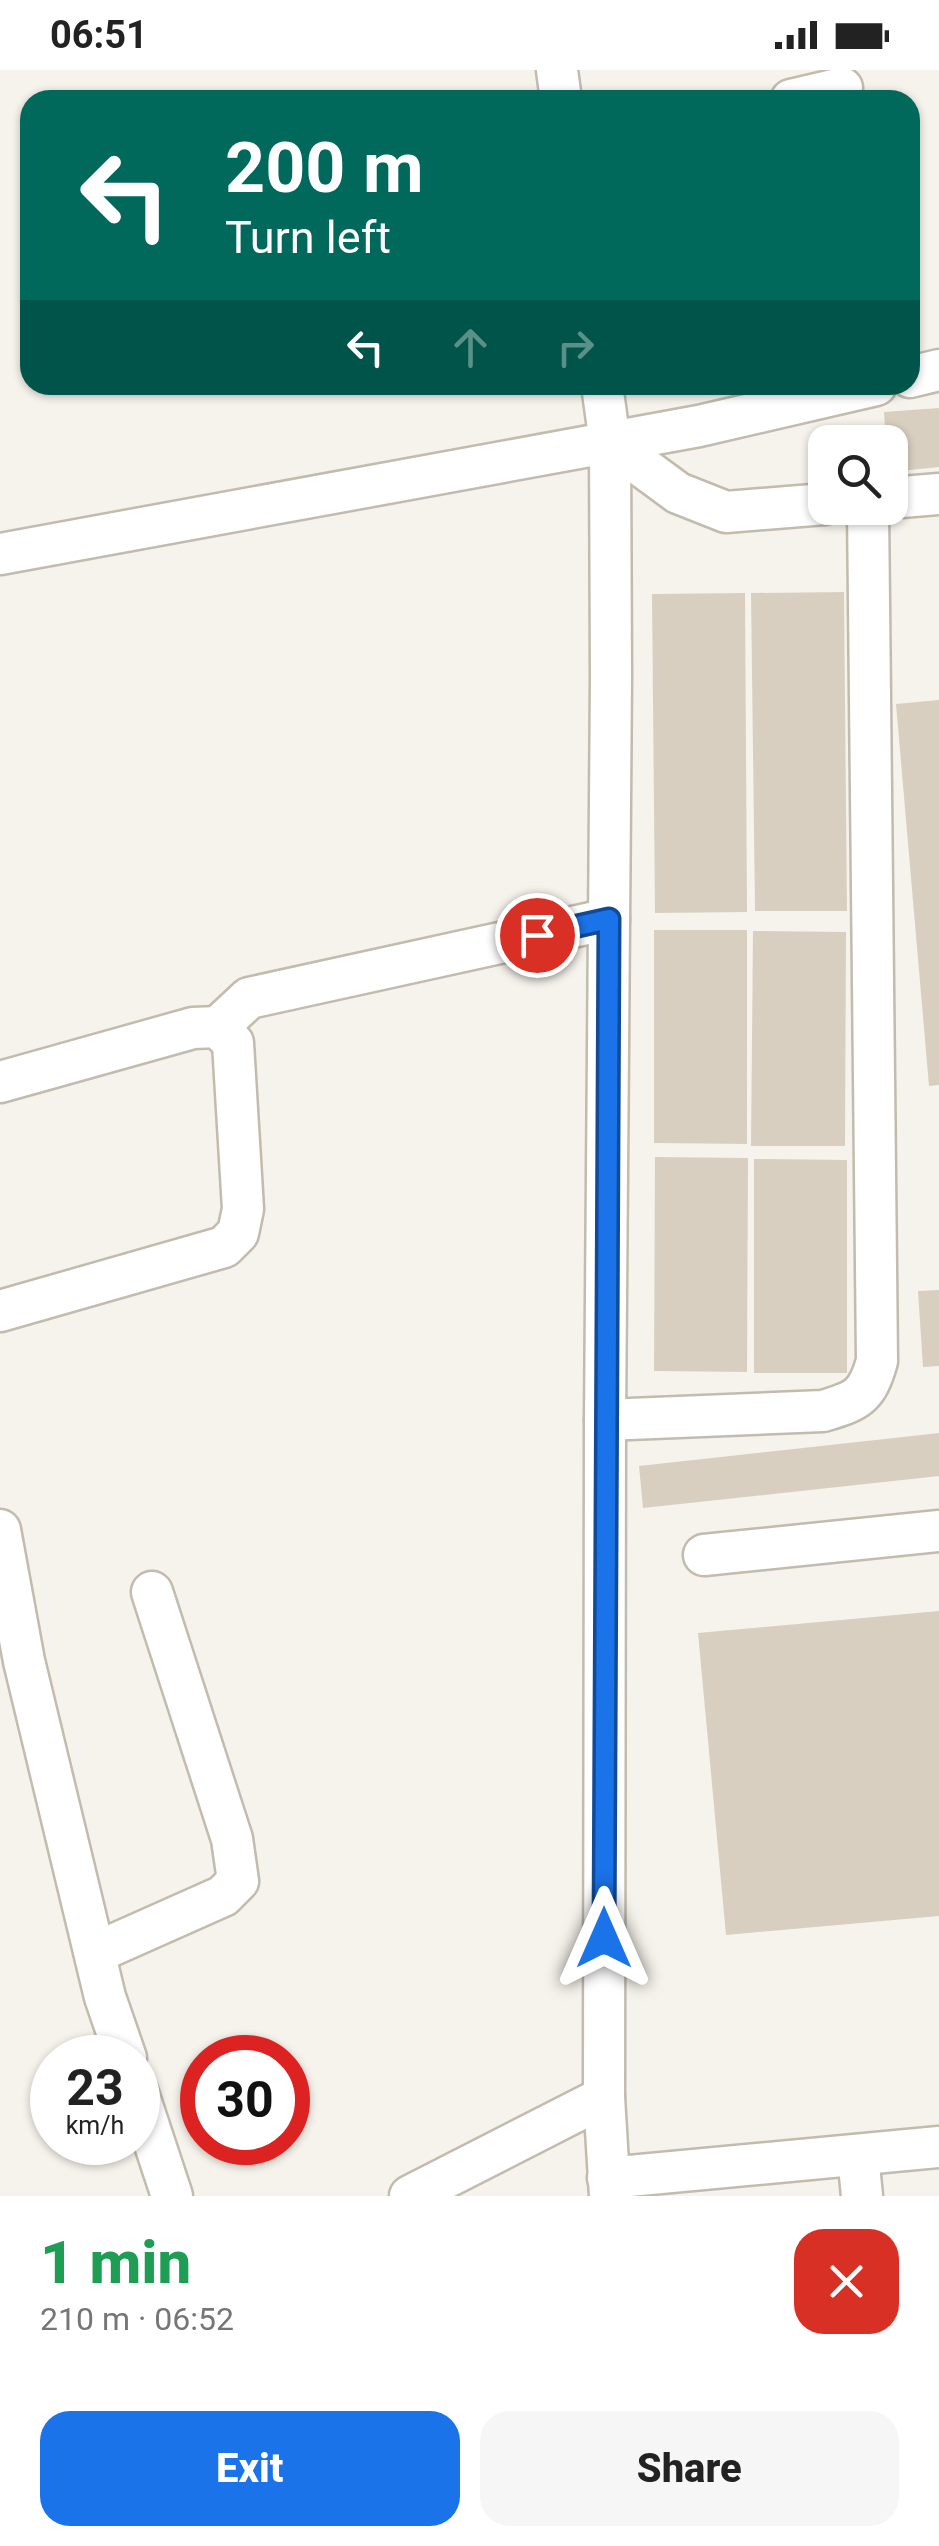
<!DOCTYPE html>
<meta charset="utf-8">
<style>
:root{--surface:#fff;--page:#f6f6f6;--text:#222;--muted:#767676;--accent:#1a73e8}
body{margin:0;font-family:Roboto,sans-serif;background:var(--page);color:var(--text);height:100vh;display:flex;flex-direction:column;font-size:38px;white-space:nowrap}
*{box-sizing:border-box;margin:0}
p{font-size:32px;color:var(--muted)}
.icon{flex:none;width:55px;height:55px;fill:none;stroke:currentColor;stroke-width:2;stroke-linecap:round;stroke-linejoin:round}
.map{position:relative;height:2126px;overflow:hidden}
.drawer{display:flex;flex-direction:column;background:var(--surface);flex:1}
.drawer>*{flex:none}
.top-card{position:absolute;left:20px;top:20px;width:900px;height:305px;border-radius:30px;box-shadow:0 2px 8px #0004;background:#00695c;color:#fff;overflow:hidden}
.controls{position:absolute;left:808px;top:355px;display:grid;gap:20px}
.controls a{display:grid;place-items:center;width:100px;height:100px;border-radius:20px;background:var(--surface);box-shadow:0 2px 8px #0004;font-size:50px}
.speed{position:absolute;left:30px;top:1965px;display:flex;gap:20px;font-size:50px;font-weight:700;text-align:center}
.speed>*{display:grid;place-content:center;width:130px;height:130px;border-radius:50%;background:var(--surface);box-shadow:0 2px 8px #0004;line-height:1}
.speed small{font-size:25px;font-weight:400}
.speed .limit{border:15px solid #d22;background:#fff;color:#111}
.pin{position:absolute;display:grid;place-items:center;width:85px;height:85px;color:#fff;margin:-42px;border:5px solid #fff;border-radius:50%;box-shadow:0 2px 10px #0007}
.me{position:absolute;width:110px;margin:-55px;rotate:0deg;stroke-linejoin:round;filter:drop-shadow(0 0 8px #0008)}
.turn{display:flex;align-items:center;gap:35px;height:210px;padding:0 40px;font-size:45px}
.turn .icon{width:130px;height:130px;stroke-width:2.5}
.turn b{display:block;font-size:70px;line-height:85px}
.lanes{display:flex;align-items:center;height:95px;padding:0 40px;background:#0003;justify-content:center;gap:50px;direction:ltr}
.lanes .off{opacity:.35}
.round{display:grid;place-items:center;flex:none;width:105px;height:105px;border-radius:30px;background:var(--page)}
.headline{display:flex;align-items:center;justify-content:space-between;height:170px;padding:0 40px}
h1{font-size:60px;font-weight:800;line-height:75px;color:#1e9e55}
.cta{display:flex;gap:20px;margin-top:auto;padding:20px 40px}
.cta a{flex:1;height:115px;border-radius:30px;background:var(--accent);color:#fff;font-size:40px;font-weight:800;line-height:115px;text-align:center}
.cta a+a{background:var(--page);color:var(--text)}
.status{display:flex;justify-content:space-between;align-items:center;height:70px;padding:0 50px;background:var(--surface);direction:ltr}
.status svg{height:28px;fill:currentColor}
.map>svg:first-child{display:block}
.building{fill:#d8cfc1}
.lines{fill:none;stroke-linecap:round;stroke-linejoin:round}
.minor-casing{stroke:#c2bbae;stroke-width:45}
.minor{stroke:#fff;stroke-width:40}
.route-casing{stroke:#114b97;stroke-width:25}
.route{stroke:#1a73e8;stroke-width:18}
</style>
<div class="status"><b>06:51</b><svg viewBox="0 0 49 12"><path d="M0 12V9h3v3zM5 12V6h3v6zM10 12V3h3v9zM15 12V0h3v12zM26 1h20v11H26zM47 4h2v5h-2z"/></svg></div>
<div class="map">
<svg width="939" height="2126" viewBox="0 0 939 2126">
<rect width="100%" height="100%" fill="#f6f3ec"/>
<g class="building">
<path d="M939 338V397L890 402V372H886L884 342Z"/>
<path d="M844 522 847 841H755L751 523Z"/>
<path d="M745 523 747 842 655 843 652 524Z"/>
<path d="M939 630V1015L929 1016 896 634Z"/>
<path d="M654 860H747V1074L654 1073Z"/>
<path d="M753 861 846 862 845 1076H751Z"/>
<path d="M655 1087 748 1088 747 1302 654 1301Z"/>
<path d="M754 1089 847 1090V1303H754Z"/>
<path d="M939 1220V1296L923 1297 918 1221Z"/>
<path d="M939 1363V1406L643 1438 639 1396Z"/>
<path d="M939 1541V1846L726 1865 698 1563Z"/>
</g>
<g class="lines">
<defs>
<g id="minor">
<path d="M557 0 561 30"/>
<path d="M791 30 842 18"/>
<path d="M910 307 939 300"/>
<path d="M602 315 610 373 611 608 605 1350 604 2027 610 2126"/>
<path d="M610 373 678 423 726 442 825 434"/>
<path d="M890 428 939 424"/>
<path d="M0 484 699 356 876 315"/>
<path d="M218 957 249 928 609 849"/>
<path d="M0 1012 193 958 218 957 233 973 243 1139 238 1163 224 1177 0 1241"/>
<path d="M605 1350 823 1341C857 1331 867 1327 877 1291L868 438"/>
<path d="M0 1460 24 1591 105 1927 126 1988"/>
<path d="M704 1485 939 1461"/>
<path d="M95 1883 223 1826 238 1811 232 1769 152 1522"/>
<path d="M138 2023 172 2126"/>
<path d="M858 2085 862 2126"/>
<path d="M608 2108 939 2077"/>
<path d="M410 2126 604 2027"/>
</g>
</defs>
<use href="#minor" class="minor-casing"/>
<use href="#minor" class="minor"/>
</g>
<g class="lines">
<defs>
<path id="route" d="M537 865 609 849 604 1868"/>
</defs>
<use href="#route" class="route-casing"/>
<use href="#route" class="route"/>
</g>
</svg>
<div class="controls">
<a><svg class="icon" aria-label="search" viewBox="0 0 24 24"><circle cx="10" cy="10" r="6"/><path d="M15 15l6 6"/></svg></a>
</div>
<div class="speed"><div>23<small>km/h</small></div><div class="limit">30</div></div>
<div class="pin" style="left:537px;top:865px;background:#d93025"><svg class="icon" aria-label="arrive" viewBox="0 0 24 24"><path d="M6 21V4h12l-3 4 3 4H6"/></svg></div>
<svg class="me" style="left:604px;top:1868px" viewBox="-20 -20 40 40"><path d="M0-17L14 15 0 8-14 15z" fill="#1a73e8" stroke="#fff" stroke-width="4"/></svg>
<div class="top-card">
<div class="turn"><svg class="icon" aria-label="left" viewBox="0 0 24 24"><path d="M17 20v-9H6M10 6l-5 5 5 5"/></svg><div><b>200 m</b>Turn left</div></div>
<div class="lanes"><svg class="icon" aria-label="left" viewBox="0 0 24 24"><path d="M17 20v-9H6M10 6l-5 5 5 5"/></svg><svg class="icon off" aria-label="ahead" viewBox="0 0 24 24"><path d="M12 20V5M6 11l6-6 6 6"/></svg><svg class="icon off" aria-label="right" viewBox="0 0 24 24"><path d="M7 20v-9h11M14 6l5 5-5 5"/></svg></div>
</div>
</div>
<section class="drawer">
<div class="headline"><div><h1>1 min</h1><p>210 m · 06:52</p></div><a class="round" style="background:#d93025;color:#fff"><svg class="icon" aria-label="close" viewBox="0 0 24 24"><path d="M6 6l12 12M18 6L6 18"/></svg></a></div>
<div class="cta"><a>Exit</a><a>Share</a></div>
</section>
